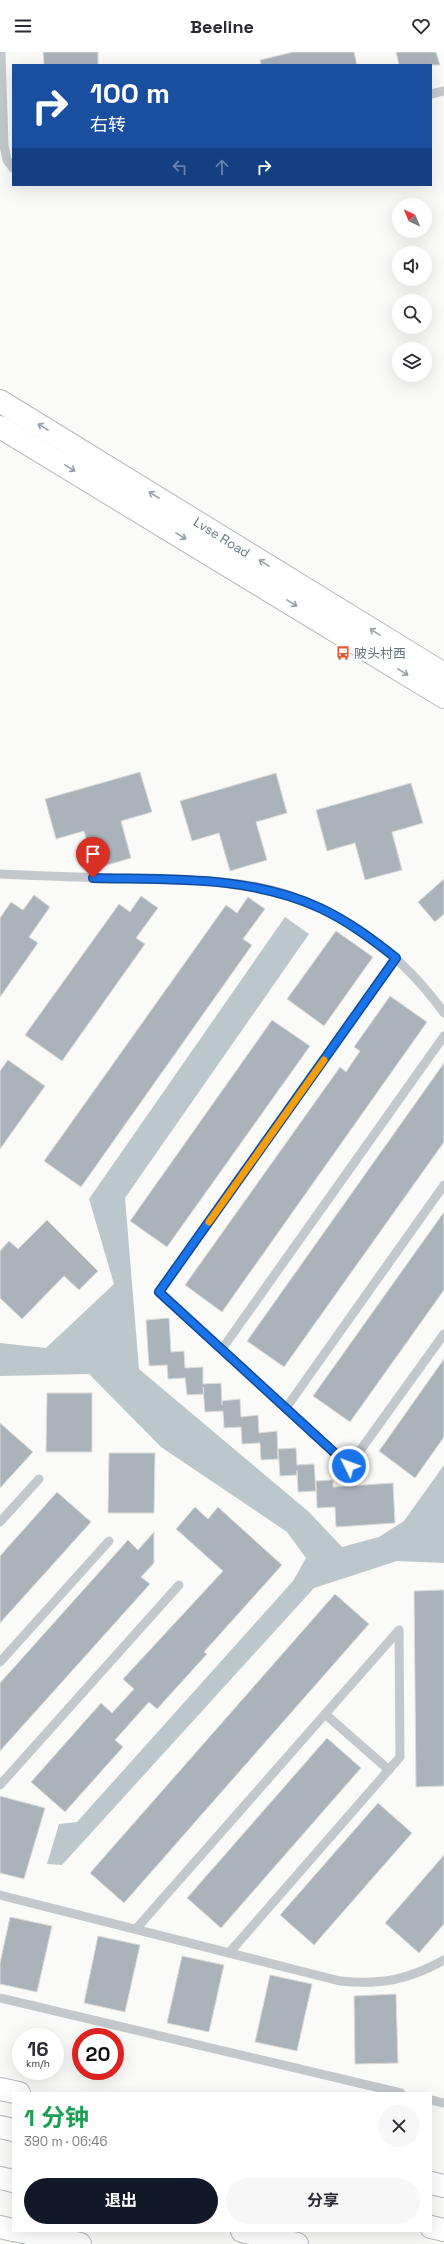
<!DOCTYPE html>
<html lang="zh">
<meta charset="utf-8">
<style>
:root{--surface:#fff;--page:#f7f7f7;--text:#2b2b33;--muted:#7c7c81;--accent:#111827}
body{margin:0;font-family:"Space Grotesk","Noto Sans SC",sans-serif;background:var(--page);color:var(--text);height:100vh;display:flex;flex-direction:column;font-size:15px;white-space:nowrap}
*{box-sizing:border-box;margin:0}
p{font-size:13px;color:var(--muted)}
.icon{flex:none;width:22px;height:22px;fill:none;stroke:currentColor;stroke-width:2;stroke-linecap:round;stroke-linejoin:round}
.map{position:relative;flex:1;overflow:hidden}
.sheet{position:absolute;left:12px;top:2040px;width:420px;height:140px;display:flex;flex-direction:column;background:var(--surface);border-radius:0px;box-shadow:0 4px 16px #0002}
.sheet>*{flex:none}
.hud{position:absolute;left:12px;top:12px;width:420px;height:122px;border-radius:0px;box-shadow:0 4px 16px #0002;background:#1a4fa0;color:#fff;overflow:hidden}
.needle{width:26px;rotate:316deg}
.buttons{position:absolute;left:392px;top:146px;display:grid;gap:8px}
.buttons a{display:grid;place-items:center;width:40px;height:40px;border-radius:50%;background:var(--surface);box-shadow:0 4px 16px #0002;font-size:20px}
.speed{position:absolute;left:12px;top:1976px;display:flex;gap:8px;font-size:20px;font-weight:700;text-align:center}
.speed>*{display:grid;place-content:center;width:52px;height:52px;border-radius:50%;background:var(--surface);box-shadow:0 4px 16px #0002;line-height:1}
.speed small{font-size:10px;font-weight:400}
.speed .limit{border:6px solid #d22;background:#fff;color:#111}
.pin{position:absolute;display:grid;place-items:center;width:34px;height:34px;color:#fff;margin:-41px -17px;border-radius:50% 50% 50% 0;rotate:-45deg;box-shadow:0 0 4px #0007}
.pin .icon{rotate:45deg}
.me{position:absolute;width:44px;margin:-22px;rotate:312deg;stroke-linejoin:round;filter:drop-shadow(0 0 3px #0008)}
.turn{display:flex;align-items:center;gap:14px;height:84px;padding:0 12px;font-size:18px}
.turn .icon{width:52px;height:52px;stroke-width:2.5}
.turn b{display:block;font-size:28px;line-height:34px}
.lanes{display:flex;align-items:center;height:38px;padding:0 12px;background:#0003;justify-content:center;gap:20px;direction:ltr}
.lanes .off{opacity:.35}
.round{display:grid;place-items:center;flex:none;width:42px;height:42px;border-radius:21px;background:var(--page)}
.overview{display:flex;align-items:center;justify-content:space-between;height:68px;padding:0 12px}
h1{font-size:24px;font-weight:700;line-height:30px;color:#1e9e55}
.action{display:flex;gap:8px;margin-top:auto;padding:8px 12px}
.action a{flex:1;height:46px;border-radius:24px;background:var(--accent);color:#fff;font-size:16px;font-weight:700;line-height:46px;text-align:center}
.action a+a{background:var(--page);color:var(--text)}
header{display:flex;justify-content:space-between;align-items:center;height:52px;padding:0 12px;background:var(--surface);font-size:18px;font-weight:700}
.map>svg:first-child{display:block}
.water{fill:#bbc7cb}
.building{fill:#aab3b9;stroke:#dcdcda}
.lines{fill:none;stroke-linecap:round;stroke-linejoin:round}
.secondary-casing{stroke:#b3babf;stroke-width:24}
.primary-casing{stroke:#b5babe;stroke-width:24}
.highway-casing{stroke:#b4b9bd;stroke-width:24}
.lane{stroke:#c3c8cc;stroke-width:9}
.secondary{stroke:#fff;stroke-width:22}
.primary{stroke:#fff;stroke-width:22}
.highway{stroke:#fff;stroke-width:22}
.oneway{stroke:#939fa8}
.route-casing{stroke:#114b97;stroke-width:10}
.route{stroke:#1a73e8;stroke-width:7}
.slow{stroke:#f59e0b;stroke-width:7}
.labels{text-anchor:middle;stroke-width:4;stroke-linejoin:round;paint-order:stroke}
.street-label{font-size:13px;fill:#657683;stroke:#fff}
.poi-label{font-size:13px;fill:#657683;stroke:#fff;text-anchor:start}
</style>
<header><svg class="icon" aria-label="menu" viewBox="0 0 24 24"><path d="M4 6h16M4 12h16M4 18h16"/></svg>Beeline<svg class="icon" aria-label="heart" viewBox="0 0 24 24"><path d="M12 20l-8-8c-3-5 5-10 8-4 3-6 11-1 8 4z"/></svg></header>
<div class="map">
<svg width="444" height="2192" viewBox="0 0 444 2192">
<rect width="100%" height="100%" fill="#fafaf8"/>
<path class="water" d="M285 865 309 882 125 1146 139 1317 309 1460 342 1495 379 1485 404 1469 444 1413V1511L397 1509 314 1536 62 1813 47 1812 59 1772 77 1770 293 1529 306 1506 287 1480 161 1395 89 1322 0 1324V1291L46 1296 114 1232 89 1147Z"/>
<g class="building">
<path d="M43 0H98V13H44Z"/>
<path d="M293 0H354L357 13H261L260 8Z"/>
<path d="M396 0H436L440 13H399Z"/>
<path d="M140 720 152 760 121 769 131 806 94 817 84 779 56 787 45 747Z"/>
<path d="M276 721 287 761 256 770 267 808 230 819 219 781 192 789 180 749Z"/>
<path d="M411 731 423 771 392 780 402 818 365 828 355 791 327 799 316 758Z"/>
<path d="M444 827V862L435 870 418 850Z"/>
<path d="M34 843 50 855 29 885 38 891 0 945V866L11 850 23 858Z"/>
<path d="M141 844 158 856 136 886 145 892 62 1009 25 983 119 852 130 860Z"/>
<path d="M248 845 265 857 243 887 252 893 81 1135 44 1109 226 853 237 861Z"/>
<path d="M336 879 373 905 324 974 287 947Z"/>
<path d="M390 944 427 970 222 1260 185 1233 340 1015 346 1020 360 999 354 995Z"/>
<path d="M272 968 310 994 167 1195 130 1169Z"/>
<path d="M8 1008 45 1034 0 1097V1019Z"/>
<path d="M444 1011V1090L284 1315 247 1289Z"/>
<path d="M444 1160V1238L350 1370 313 1344Z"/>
<path d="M47 1168 98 1219 79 1238 64 1224 22 1267 0 1246V1199L9 1189 18 1197Z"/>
<path d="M169 1266 171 1300 184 1299 185 1316 203 1315V1332L221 1331 222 1353V1349L240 1347 241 1365 258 1363 259 1381 277 1379 278 1407 261 1408 260 1391 242 1392 241 1375 224 1376 223 1359 205 1360 203 1335 204 1342 187 1343 185 1326 168 1327 167 1313 149 1314 146 1268Z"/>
<path d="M444 1307V1385L415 1426 379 1399Z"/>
<path d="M47 1341H92V1400H46Z"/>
<path d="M0 1371 33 1400 0 1436Z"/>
<path d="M296 1396 297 1413 314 1412 316 1439 298 1440 297 1418V1423L280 1424 278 1397Z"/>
<path d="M109 1401H155L154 1461H108Z"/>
<path d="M333 1428V1435L393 1431 395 1471 336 1475 335 1455 317 1456 316 1429Z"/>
<path d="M57 1440 91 1470 0 1571V1504Z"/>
<path d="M195 1455 208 1467 218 1455 282 1513 204 1600 207 1602 157 1657 149 1650 115 1688 123 1695 65 1760 31 1730 101 1651 112 1661 134 1637 123 1627 223 1519 176 1477Z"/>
<path d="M154 1480V1511L141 1525 150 1532 0 1699V1631L128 1488 138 1498Z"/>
<path d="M444 1538V1734L416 1735 414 1539Z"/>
<path d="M335 1542 369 1572 124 1851 90 1821Z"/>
<path d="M327 1686 361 1716 221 1876 187 1846Z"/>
<path d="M0 1744 45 1756 24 1827 0 1821Z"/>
<path d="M378 1751 412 1781 314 1893 280 1863Z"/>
<path d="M444 1803V1872L419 1901 385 1871Z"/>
<path d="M10 1865 52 1874 37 1940 0 1932V1911Z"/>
<path d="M98 1884 140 1893 125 1960 84 1951Z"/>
<path d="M182 1904 224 1913 209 1980 167 1971Z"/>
<path d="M270 1923 312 1932 297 1999 255 1990Z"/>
<path d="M396 1942 398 2011 355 2012 354 1944Z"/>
</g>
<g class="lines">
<defs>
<g id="secondary">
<path d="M0 349 444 622"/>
<path d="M0 375 444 645"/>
</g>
<g id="primary">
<path d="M0 2037 19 2041"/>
<path d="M431 2131 444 2134"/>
<path d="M0 2175 13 2178"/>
<path d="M19 2179 80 2192"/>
</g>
<g id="highway">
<path d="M0 2075 13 2078"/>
<path d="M0 2126 13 2129"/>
<path d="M431 2175 444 2178"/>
<path d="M242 2179 297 2192"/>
</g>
</defs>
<use href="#secondary" class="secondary-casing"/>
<use href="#primary" class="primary-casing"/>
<use href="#highway" class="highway-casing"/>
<g class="lane">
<path d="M1 0 4 94 7 108 13 116"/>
<path d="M431 42 444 39"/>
<path d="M0 822C48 824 95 826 143 827 172 828 201 828 231 831 317 839 395 892 444 961"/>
<path d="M396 906 159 1240 349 1414 444 1282"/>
<path d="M222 1297 444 984"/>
<path d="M286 1356 444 1133"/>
<path d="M0 1470 39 1427"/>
<path d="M0 1610 109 1489"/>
<path d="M325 1662 389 1718"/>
<path d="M0 1733 179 1533"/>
<path d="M0 1843 340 1929C381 1933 408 1928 444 1908"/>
<path d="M136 1877 399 1578 400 1705 229 1901"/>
<path d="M0 1946 401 2041"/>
<path d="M431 2048 444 2051"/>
</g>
<use href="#secondary" class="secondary"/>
<use href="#primary" class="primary"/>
<use href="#highway" class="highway"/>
</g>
<defs><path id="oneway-shaft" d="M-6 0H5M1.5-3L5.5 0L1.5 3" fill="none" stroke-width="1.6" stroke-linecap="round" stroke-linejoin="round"/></defs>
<g class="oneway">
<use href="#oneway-shaft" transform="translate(43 375) rotate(-149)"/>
<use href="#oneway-shaft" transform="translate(70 416) rotate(31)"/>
<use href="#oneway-shaft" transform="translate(154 443) rotate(-148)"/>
<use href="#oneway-shaft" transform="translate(181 484) rotate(31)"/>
<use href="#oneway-shaft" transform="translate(264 511) rotate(-148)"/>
<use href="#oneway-shaft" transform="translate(292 551) rotate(32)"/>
<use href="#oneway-shaft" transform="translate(375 580) rotate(-148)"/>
<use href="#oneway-shaft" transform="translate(403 620) rotate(32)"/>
</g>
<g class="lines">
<defs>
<path id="route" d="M93 826C169 828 249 823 320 856 348 869 372 887 396 906L159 1240 349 1414"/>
</defs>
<use href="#route" class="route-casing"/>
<use href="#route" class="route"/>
<path class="slow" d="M209 1170 324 1008"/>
</g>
<defs>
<symbol id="bus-bare" viewBox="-9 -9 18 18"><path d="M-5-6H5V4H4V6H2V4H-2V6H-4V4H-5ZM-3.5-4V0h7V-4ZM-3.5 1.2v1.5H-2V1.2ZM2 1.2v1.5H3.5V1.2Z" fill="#e4572e" stroke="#fff" stroke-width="2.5" paint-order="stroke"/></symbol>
</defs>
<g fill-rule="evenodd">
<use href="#bus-bare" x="333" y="591" width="20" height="20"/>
</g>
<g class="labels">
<g class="street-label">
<text transform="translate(222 485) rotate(32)" y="5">Lvse Road</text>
</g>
<g class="poi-label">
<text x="354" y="606">陂头村西</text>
</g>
</g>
</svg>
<div class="buttons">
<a><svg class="needle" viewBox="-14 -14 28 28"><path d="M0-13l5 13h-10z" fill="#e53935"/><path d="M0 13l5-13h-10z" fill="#7c7c81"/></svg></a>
<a><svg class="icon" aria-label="sound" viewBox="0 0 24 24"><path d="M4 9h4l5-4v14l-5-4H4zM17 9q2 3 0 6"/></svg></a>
<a><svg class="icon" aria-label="search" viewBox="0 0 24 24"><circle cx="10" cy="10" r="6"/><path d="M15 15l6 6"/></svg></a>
<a><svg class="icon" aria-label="layers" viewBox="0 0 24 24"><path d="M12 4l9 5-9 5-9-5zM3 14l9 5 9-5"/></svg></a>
</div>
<div class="speed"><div>16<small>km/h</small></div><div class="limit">20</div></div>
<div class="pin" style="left:93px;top:826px;background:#d93025"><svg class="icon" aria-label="arrive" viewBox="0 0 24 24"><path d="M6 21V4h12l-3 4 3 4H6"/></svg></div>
<svg class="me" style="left:349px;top:1414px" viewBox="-20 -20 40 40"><circle r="17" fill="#1a73e8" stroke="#fff" stroke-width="3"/><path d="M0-11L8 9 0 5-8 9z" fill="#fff"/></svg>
<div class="hud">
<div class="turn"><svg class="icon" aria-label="right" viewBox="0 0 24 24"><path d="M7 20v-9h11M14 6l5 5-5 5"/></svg><div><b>100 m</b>右转</div></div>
<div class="lanes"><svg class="icon off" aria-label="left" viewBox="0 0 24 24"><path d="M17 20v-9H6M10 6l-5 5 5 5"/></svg><svg class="icon off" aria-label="ahead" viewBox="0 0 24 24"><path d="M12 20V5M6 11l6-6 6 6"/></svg><svg class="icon" aria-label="right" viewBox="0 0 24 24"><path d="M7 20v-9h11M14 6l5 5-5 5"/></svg></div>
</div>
<section class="sheet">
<div class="overview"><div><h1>1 分钟</h1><p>390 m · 06:46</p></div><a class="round"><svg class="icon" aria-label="close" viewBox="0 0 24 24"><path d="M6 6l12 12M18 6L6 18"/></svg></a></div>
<div class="action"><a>退出</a><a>分享</a></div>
</section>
</div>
